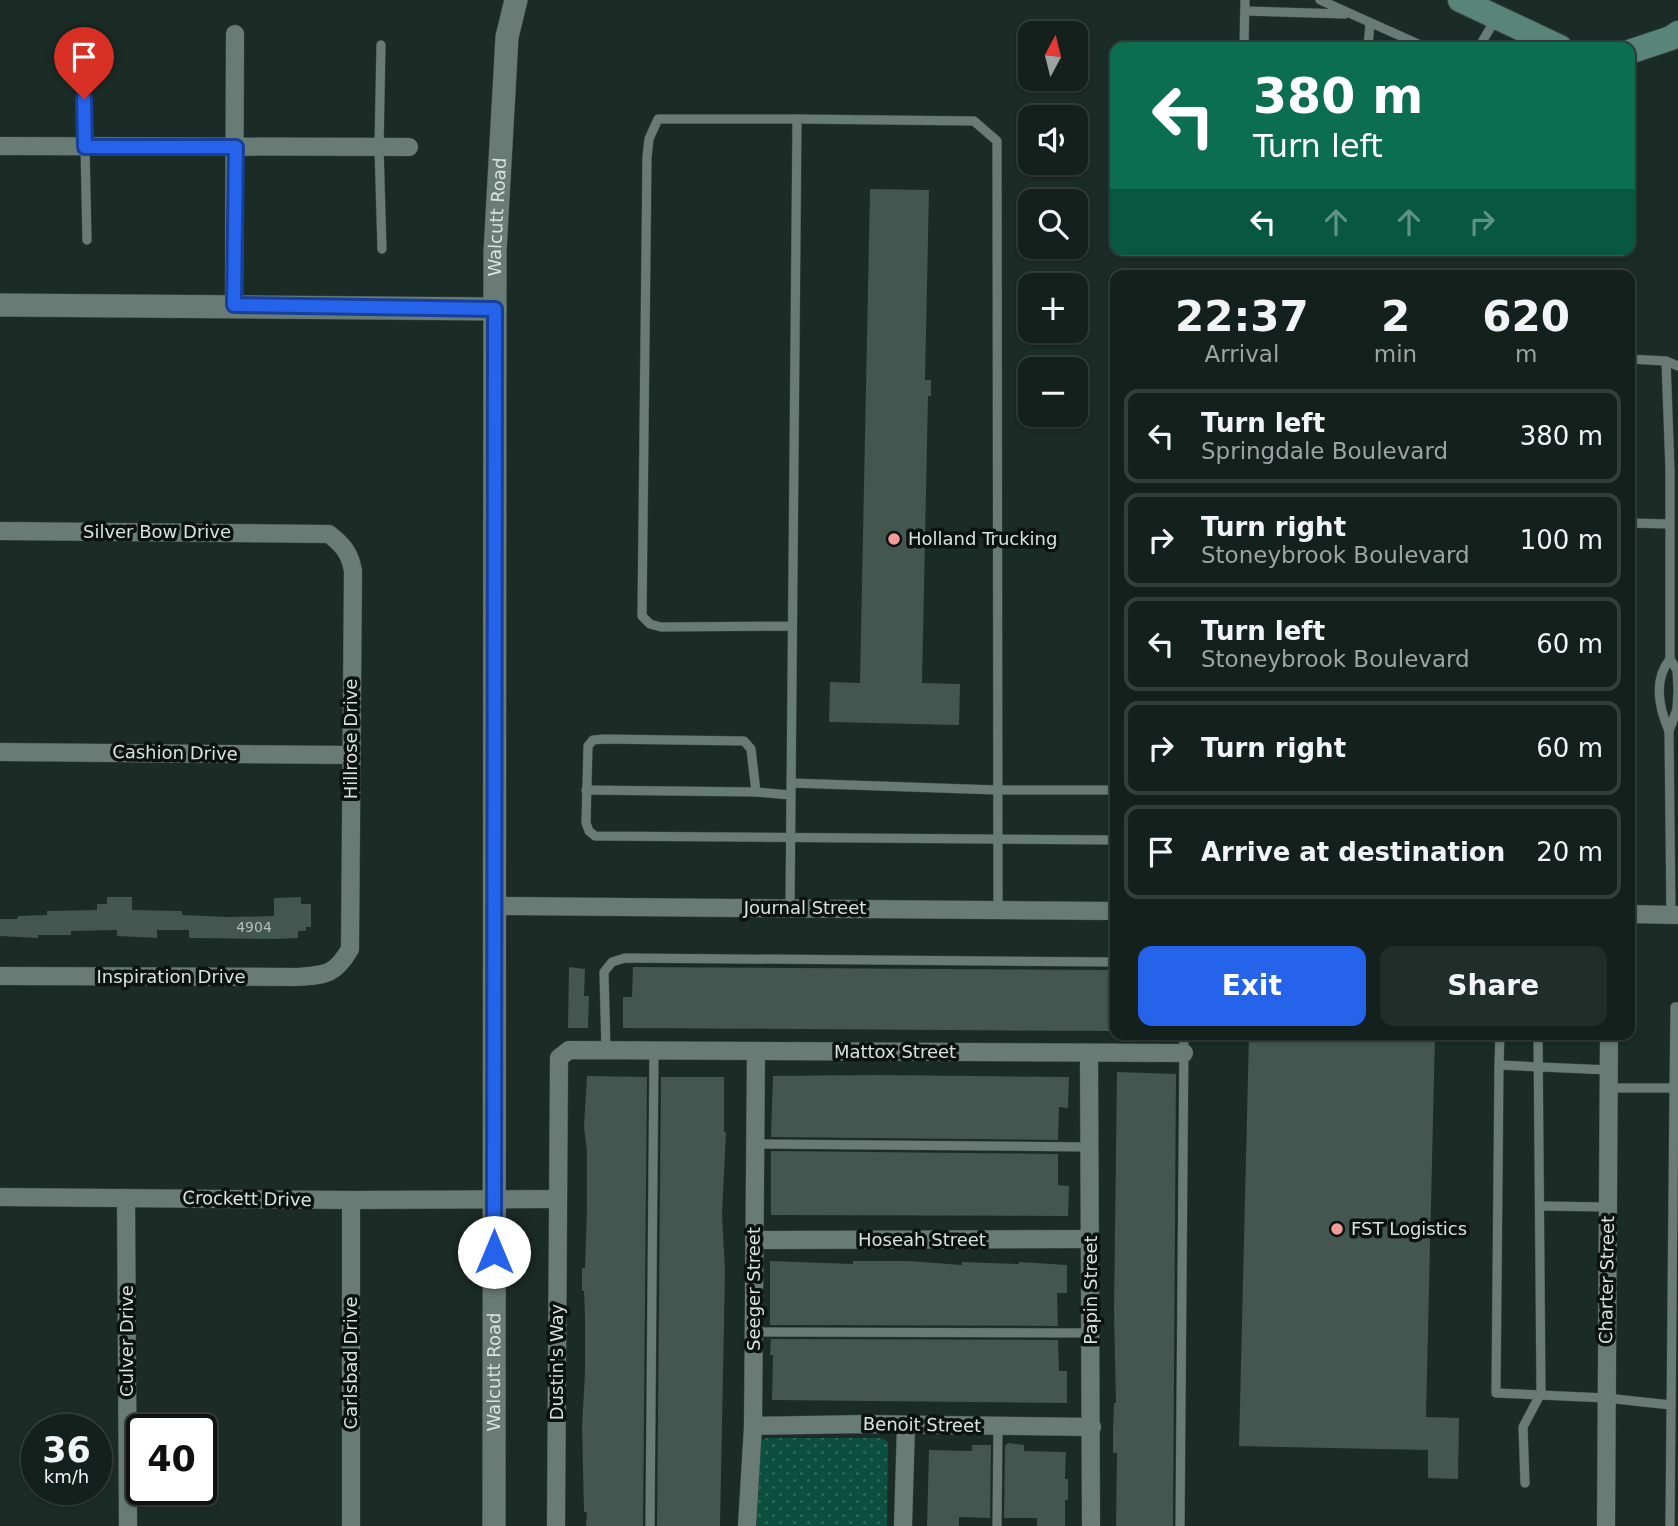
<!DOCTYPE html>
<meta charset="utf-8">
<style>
:root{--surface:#14201c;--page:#212d29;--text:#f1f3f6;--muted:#9da3a3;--line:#333e3b;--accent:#2563eb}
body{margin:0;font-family:"DejaVu Sans",sans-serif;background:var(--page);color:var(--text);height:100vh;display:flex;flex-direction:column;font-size:26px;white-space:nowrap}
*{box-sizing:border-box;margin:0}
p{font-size:23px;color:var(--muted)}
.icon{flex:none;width:38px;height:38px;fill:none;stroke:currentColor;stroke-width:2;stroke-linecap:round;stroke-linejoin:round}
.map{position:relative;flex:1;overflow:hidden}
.details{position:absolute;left:1110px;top:270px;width:525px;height:770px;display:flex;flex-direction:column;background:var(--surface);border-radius:14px;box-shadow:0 2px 5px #0004,0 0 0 2px var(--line)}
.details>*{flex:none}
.hud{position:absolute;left:1110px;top:42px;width:525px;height:214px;border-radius:14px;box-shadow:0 2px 5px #0004,0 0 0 2px var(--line);background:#0b6e4f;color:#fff;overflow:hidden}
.needle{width:46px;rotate:7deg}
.tools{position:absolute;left:1018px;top:21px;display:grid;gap:14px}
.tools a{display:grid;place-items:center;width:70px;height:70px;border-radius:14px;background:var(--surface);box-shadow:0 2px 5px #0004,0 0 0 2px var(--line);font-size:35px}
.speed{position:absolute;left:21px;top:1414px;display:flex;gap:14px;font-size:35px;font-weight:700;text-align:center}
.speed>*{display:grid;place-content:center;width:91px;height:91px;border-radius:50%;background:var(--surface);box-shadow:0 2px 5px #0004,0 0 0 2px var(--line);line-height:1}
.speed small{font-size:18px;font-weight:400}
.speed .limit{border:4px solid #111;border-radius:10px;background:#fff;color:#111}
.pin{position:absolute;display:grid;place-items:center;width:60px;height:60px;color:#fff;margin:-72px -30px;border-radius:50% 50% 50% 0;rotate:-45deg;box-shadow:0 0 7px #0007}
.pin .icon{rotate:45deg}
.me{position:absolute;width:77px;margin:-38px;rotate:0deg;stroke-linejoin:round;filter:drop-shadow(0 0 5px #0008)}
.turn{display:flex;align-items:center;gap:24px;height:147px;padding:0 28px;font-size:32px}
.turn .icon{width:91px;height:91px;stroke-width:2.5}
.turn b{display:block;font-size:49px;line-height:60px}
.lanes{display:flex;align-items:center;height:66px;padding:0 28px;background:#0003;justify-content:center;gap:35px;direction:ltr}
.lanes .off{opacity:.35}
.eta{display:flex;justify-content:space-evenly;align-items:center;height:119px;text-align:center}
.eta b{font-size:42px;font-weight:700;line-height:49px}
.action{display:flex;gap:14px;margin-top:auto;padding:14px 28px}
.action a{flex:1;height:80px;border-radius:14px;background:var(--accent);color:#fff;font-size:28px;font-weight:700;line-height:80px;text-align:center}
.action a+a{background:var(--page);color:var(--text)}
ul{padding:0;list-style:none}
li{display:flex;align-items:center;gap:21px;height:94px;margin:0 14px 10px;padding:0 14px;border:4px solid var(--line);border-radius:14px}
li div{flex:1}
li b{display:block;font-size:26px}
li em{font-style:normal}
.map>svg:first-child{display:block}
.grass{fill:url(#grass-dots)}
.building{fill:#445650}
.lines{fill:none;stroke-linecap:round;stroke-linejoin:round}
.service-casing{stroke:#384541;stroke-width:10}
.minor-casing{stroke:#384541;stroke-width:19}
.tertiary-casing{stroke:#384541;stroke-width:24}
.secondary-casing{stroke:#384541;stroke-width:26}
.service{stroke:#687b74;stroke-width:9}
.minor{stroke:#687b74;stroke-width:18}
.tertiary{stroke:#687b74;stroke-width:23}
.secondary{stroke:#588578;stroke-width:24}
.route-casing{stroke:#184099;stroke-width:18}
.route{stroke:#2563eb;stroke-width:12}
.poi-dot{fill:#f59b97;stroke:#0b120f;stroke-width:2.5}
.labels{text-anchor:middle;stroke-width:7;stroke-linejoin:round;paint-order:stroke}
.number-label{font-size:14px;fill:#b3bfbb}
.street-label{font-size:18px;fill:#d8e2df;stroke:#0b120f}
.poi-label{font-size:18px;fill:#d8e2df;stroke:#0b120f;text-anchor:start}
</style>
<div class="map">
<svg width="1678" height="1526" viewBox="0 0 1678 1526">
<defs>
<pattern id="grass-dots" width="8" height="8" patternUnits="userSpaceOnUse" patternTransform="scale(1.75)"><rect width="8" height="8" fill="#0c4f3f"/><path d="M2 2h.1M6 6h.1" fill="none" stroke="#2f685a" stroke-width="1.8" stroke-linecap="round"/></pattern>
</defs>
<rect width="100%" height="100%" fill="#1b2b26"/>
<path class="grass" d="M767 1438H882L888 1442 887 1526H757V1448L761 1440Z"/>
<g class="building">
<path d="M870 189 929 190 925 380H931V396H928L922 683 960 684 959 725 829 722 830 682 860 683Z"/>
<path d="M107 897H132V910L182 911V915L228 917 274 916V898L301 897V904H311V927H306V931H298V938L275 939 189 938V930H157V938L117 936V930L71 931V935H38V938L0 936V919H17L18 916 47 915V911L97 910V904H107Z"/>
<path d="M569 967 585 969 584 996H589L588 1028H568Z"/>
<path d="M633 967 1115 970 1112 1031 623 1028V997H632Z"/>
<path d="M1249 1034H1435L1426 1417 1459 1418 1458 1479 1428 1478V1450L1239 1446Z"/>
<path d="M1117 1072 1176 1074 1173 1526H1116L1117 1453H1113V1430L1114 1403H1116L1114 1312Z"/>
<path d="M876 1075 1069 1077 1068 1108 1059 1107 1058 1140 771 1137 773 1076Z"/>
<path d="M587 1076 647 1077 643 1526H586L587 1512H584L582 1426 585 1374V1316L584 1291H582V1268H585L587 1208V1152L584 1127Z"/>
<path d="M661 1077H724V1132H726L722 1214 725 1271 720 1526H657Z"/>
<path d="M771 1151 1058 1154V1185L1069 1186 1068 1216 771 1215Z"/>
<path d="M770 1261 853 1264V1261H908L962 1265V1262L1019 1264V1262L1067 1265V1293H1057L1058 1326 770 1325Z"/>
<path d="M771 1339 1058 1340 1059 1371H1067V1403L772 1400 773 1355H770Z"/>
<path d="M1008 1443 1024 1445V1451L1066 1452 1065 1479H1068V1500H1065V1526H1037V1518H1004L1005 1446Z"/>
<path d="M972 1445H991L990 1518 959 1517V1526H927L929 1450 972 1451Z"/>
</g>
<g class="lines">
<defs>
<g id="service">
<path d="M1320 0 1425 47"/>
<path d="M1245 11 1345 14"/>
<path d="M381 45 379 147 382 249"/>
<path d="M1244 47 1245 0"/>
<path d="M1368 47 1370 23"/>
<path d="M1479 47 1495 20"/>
<path d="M83 52 87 240"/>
<path d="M797 119 974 121 997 141 998 910"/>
<path d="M1629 359 1666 361"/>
<path d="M1629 523 1668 524"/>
<path d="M1670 659V470L1666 361 1678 366"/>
<path d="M1669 731 1677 709 1678 691"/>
<path d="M791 783 997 790H1115"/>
<path d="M586 790 756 792"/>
<path d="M790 795 756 792 751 749 744 741 604 739 593 740 588 746 586 823 589 831 595 836 1115 840"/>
<path d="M790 908 797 119H658L649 139 647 157 642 616 650 624 661 627 792 626"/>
<path d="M1671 915 1669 731C1659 708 1653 680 1670 659L1677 670 1678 689"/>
<path d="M606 1051 604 972 612 962 625 958 1115 962"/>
<path d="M1499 1065 1500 1034"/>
<path d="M1609 1070 1499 1065 1496 1393 1606 1398 1671 1405"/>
<path d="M1609 1088H1674L1670 1526"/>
<path d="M1674 1088 1675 1007H1678"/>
<path d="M755 1144 1089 1147"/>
<path d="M1541 1206 1608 1207"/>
<path d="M754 1332 1091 1333"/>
<path d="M1525 1483 1523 1427 1541 1393 1538 1034"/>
<path d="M650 1526 654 1050"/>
<path d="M997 1526 998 1426"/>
<path d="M1180 1526 1184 1034"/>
</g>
<g id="minor">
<path d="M0 146 409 147"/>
<path d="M234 305 235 34"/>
<path d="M0 531 329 534C343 545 350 553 353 571L350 949C335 975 326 975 296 977L0 976"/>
<path d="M0 752 351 755"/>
<path d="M495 906 1115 911"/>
<path d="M1629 914 1678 915"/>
<path d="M1089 1054 1091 1526"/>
<path d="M0 1197 351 1200 557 1199"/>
<path d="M126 1198 128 1526"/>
<path d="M754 1240 1090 1239"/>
<path d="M753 1426 866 1424 1092 1427"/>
<path d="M351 1526V1200"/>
<path d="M556 1526 559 1058 569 1050 1184 1053"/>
<path d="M747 1526 753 1426 756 1051"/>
<path d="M903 1526 906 1425"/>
<path d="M1606 1526 1609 1034"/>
</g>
<g id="tertiary">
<path d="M0 305 495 309"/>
<path id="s1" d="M494 1526 495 252 507 37 516 0"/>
</g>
<g id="secondary">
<path d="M1460 0 1560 47"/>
<path d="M1629 52 1671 38 1678 33"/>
</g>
</defs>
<use href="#service" class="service-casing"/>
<use href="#minor" class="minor-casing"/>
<use href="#tertiary" class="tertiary-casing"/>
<use href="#secondary" class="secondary-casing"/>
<use href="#service" class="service"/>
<use href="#minor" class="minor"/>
<use href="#tertiary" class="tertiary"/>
<use href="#secondary" class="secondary"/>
</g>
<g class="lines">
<defs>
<path id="route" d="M84 99 85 147H236L234 305 495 309 494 1252"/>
</defs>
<use href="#route" class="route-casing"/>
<use href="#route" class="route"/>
</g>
<g class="poi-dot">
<circle cx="894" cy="539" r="7"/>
<circle cx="1337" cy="1229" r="7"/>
</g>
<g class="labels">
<g class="number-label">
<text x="254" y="932">4904</text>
</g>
<g class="street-label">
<text dy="6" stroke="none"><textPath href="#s1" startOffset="1309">Walcutt Road</textPath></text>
<text x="157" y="538">Silver Bow Drive</text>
<text transform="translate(351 739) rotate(-90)" y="6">Hillrose Drive</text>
<text transform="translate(175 753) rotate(1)" y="6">Cashion Drive</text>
<text x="805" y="914">Journal Street</text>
<text x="171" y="983">Inspiration Drive</text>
<text x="895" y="1058">Mattox Street</text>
<text transform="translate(247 1199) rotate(1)" y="6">Crockett Drive</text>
<text x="922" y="1246">Hoseah Street</text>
<text transform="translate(1607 1280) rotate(-89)" y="6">Charter Street</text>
<text transform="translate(754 1289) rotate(-90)" y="6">Seeger Street</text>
<text transform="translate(1091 1290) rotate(-90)" y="6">Papin Street</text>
<text transform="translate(127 1341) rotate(-90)" y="6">Culver Drive</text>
<text transform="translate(557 1362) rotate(-90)" y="6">Dustin's Way</text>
<text transform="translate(351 1363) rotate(-90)" y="6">Carlsbad Drive</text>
<text dy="6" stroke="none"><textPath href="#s1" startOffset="154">Walcutt Road</textPath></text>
<text transform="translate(922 1425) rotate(1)" y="6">Benoit Street</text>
</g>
<g class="poi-label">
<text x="908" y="545">Holland Trucking</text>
<text x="1351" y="1235">FST Logistics</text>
</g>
</g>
</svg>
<div class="tools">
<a><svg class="needle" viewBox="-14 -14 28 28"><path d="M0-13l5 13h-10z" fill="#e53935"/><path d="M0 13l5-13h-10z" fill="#9da3a3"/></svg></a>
<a><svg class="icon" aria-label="sound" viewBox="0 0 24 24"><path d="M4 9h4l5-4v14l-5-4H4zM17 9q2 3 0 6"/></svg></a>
<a><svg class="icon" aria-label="search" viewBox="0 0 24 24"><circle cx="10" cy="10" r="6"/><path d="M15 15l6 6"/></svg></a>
<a>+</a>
<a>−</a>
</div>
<div class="speed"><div>36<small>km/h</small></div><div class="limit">40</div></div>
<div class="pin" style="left:84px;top:99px;background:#d93025"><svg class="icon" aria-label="arrive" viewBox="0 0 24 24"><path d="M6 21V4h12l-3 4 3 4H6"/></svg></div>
<svg class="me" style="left:494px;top:1252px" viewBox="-20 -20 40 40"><circle r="19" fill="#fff"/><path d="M0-13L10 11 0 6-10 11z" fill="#2563eb"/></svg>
<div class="hud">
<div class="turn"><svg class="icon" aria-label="left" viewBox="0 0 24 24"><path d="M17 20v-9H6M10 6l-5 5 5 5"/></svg><div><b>380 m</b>Turn left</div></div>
<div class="lanes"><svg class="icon" aria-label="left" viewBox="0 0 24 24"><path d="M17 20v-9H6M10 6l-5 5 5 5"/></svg><svg class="icon off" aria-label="ahead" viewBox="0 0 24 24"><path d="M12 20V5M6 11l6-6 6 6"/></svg><svg class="icon off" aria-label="ahead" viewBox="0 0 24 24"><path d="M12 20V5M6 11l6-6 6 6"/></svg><svg class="icon off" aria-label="right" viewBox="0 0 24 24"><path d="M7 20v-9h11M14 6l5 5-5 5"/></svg></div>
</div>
<section class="details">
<div class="eta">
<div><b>22:37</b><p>Arrival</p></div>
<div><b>2</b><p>min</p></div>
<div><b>620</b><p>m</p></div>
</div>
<ul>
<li><svg class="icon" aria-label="left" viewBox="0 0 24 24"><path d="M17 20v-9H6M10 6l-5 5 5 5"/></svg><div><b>Turn left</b><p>Springdale Boulevard</p></div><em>380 m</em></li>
<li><svg class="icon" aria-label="right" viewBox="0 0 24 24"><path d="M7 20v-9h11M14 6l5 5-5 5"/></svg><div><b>Turn right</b><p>Stoneybrook Boulevard</p></div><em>100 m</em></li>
<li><svg class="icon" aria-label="left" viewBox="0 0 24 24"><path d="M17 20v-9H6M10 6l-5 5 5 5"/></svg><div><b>Turn left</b><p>Stoneybrook Boulevard</p></div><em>60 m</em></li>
<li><svg class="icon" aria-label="right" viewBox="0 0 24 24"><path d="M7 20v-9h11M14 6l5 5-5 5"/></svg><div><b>Turn right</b></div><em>60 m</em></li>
<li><svg class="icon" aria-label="arrive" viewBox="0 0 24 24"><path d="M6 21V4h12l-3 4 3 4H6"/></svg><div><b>Arrive at destination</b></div><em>20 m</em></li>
</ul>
<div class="action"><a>Exit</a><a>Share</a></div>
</section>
</div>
